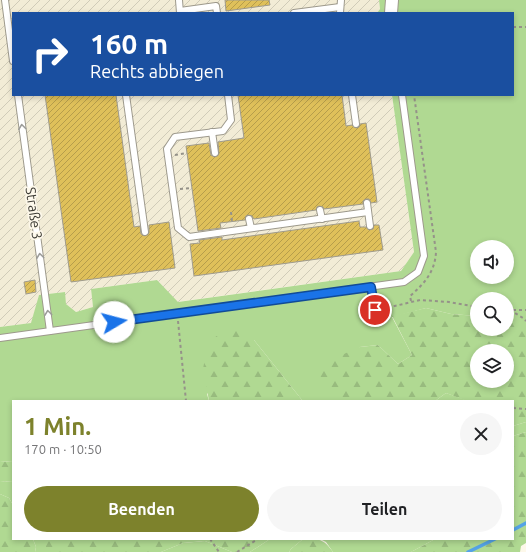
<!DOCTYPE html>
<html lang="de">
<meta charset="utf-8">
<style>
:root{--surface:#fff;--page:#f6f6f6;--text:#202124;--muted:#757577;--accent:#7d822c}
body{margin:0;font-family:Ubuntu,sans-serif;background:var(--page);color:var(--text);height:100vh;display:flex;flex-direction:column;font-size:15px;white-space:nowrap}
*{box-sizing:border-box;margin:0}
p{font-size:13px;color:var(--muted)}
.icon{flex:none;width:22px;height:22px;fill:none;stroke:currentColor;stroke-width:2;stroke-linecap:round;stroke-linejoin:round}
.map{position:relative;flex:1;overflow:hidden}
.details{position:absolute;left:12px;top:400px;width:502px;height:140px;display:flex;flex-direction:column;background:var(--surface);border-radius:0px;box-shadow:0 2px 6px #0003}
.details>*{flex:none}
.banner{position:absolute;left:12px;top:12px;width:502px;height:84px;border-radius:0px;box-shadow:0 2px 6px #0003;background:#1a4fa0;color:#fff;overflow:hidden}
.fabs{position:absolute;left:470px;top:240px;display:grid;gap:8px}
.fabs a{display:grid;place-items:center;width:44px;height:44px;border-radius:50%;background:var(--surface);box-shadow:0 2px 6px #0003;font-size:20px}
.pin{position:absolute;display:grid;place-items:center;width:34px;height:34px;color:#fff;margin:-17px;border:2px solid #fff;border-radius:50%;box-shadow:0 1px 4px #0007}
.me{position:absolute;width:44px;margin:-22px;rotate:82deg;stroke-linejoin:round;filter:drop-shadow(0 0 3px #0008)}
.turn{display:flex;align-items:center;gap:14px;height:84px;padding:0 12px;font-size:18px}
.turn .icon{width:52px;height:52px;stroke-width:2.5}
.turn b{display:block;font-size:28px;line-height:34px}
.round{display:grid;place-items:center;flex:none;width:42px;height:42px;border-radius:21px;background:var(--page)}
.overview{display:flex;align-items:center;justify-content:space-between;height:68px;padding:0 12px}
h1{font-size:24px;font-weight:700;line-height:30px;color:var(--accent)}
.cta{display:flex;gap:8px;margin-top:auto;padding:8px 12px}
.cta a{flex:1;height:46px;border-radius:24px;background:var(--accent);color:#fff;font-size:16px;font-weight:700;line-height:46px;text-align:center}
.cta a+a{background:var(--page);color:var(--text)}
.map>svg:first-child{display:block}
.industrial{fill:url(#industrial-furrows)}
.grass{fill:#b0d992;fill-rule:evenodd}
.forest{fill:url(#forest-firs);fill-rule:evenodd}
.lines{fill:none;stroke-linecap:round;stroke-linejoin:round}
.stream{stroke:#55a3e6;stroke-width:3.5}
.building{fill:url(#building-hatch);stroke:#9f9b8d}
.lane-casing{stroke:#9d998c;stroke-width:8}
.street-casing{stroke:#9d998c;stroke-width:14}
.path{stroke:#959289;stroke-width:2;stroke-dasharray:3 3;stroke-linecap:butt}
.lane{stroke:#fff;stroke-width:6}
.street{stroke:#fff;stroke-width:12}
.oneway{stroke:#9c9c99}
.route-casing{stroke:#114b97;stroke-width:10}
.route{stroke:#1a73e8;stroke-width:7}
.labels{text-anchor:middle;stroke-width:3.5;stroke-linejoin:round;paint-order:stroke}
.street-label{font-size:14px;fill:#3a3933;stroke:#fdf8ea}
</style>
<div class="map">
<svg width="526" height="552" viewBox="0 0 526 552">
<defs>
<pattern id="industrial-furrows" width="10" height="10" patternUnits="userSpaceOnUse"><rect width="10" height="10" fill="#f2ecd6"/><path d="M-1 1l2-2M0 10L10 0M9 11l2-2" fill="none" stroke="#d0cbb8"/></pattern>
<pattern id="forest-firs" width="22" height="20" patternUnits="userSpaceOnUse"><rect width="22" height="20" fill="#b0d992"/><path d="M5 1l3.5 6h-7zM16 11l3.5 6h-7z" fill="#98bb7e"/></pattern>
<pattern id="building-hatch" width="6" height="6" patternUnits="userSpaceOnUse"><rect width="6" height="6" fill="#dfc05a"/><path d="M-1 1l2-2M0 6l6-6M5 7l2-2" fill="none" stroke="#b69d4b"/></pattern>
</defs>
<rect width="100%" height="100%" fill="#fdf8ea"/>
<path class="industrial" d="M0 0H379L380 9 377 13H13V95H392L414 252 401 271 177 302 157 280 91 289 93 307 76 312 66 304 64 292 39 295 32 323 0 327Z"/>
<g class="grass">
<path d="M379 0H526V318H507V299H477V316L451 314 426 308 392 317 412 355 398 364 378 345 360 347 337 400 338 401H305L302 400 254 340 207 394 209 401H13V461L0 462V327L31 323 39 295 65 292 66 304 76 312 93 307 91 289 157 280 178 302 401 271 414 252 392 95H513V13H377L380 9ZM477 247H507V277H477Z"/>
<path d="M446 393 466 400 467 401H435Z"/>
<path d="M526 422V432L513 436V426Z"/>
<path d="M13 481V505L9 498 0 494V482Z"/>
<path d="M33 539H46V552H35L36 547Z"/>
<path d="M270 539H303L291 549 289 552H250Z"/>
<path d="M320 539H435L411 552H333L326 542Z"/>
<path d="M205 541 232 552H161L183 543Z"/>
</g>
<g class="forest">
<path d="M426 308 451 314 477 316V329H507V318H526V422L513 426V401H467L446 393 435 401H338L319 383 323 363 360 347 378 345 398 364 412 355 392 316ZM477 351H507V381H477Z"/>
<path d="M230 327 254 340 302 400 305 401H209L203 369 208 342Z"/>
<path d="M526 432V543L521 546 520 552H411L435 539H513V436Z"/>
<path d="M13 461V481L0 482V462Z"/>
<path d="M0 494 9 498 13 505V539H33L36 547 35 552H0Z"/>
<path d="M46 539H270L250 552H232L205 541 183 543 161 552H46Z"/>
<path d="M303 539C319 539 323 538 333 552H289L291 549Z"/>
</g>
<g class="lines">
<g class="stream">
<path d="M513 530 526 523"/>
<path d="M468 552 495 539"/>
</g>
</g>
<g class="building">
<path d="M225 0H269L270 5 226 11Z"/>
<path d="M45 95H116L134 227 140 226 141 234 145 236 149 233V225L169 222 175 268 71 282Z"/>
<path d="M238 95H342L346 126 352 125 356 128 359 127 360 124 366 123 377 202 371 203 369 199H366L363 201V204L324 209 323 207 319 206 317 207 316 210 254 219 252 216 248 215 246 216 245 220 220 223 221 228 198 231 186 146 209 143 211 155 215 157 219 154 218 142 244 138Z"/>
<path d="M359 221 360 227H366L369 230 373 229 374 225H379L383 250 194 276 190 244 200 243 199 240 222 237V240Z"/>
<path d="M35 280 36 292 26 294 24 282Z"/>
</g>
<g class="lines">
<defs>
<g id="lane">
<path d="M5 0 13 61"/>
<path d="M179 0 180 13"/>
<path d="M180 11 216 6 217 13"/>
<path d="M294 13 340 7"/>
<path d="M340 13 341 0"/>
<path d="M18 95 50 331"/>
<path d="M126 95 145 232"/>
<path d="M228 95 231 120 223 131 175 137 167 149 178 228 189 237 368 212"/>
<path d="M352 95 356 124"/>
<path d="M212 132 215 153"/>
<path d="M367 203 370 226"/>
<path d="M320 210 322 219"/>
<path d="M249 219 251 228"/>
<path d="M371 287 375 312"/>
<path d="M0 338 404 282 418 272 424 256 402 95"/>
</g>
<path id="street" d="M391 13 392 0"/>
</defs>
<use href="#lane" class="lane-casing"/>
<use href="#street" class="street-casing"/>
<g class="path">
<path d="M513 27H526"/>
<path d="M175 155 187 153"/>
<path d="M180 189 192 188"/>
<path d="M231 212 232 222"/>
<path d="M411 301 410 296C424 284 435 272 436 252L414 95"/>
<path d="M382 309 420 300 449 302 477 307"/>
<path d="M507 310H526"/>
<path d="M510 310 523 318 526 321"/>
<path d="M178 321 186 401"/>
<path d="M513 408 526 409"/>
<path d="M210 539 219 552"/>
<path d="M237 552 258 539"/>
</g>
<use href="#lane" class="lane"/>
<use href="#street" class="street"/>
</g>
<defs><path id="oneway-chevron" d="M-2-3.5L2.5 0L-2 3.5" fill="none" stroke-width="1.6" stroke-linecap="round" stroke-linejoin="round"/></defs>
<g class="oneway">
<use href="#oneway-chevron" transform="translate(22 127) rotate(-98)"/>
<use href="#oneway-chevron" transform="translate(40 256) rotate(-98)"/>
<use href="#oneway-chevron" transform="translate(48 313) rotate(-98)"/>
</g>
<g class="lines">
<defs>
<path id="route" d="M114 322 371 287 375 310"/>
</defs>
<use href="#route" class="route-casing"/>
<use href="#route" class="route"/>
</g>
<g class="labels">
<g class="street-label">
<text transform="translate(34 213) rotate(82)" y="5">Straße 3</text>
</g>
</g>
</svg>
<div class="fabs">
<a><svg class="icon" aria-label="sound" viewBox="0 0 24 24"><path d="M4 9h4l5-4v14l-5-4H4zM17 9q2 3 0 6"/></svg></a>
<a><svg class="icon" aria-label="search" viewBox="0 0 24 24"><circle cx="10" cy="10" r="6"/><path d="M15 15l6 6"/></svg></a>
<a><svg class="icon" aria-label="layers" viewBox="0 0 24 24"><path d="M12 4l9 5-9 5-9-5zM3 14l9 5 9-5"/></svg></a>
</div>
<div class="pin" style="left:375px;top:310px;background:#d93025"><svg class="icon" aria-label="arrive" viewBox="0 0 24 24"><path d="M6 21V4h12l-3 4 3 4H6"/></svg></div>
<svg class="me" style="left:114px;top:322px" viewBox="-20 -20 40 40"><circle r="19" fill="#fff"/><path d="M0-13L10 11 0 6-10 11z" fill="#1a73e8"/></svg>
<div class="banner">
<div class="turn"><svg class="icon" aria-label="right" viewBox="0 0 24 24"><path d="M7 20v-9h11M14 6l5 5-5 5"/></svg><div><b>160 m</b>Rechts abbiegen</div></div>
</div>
<section class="details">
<div class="overview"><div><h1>1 Min.</h1><p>170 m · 10:50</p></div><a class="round"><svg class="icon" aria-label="close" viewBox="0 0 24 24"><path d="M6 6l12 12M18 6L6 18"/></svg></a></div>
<div class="cta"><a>Beenden</a><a>Teilen</a></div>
</section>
</div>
